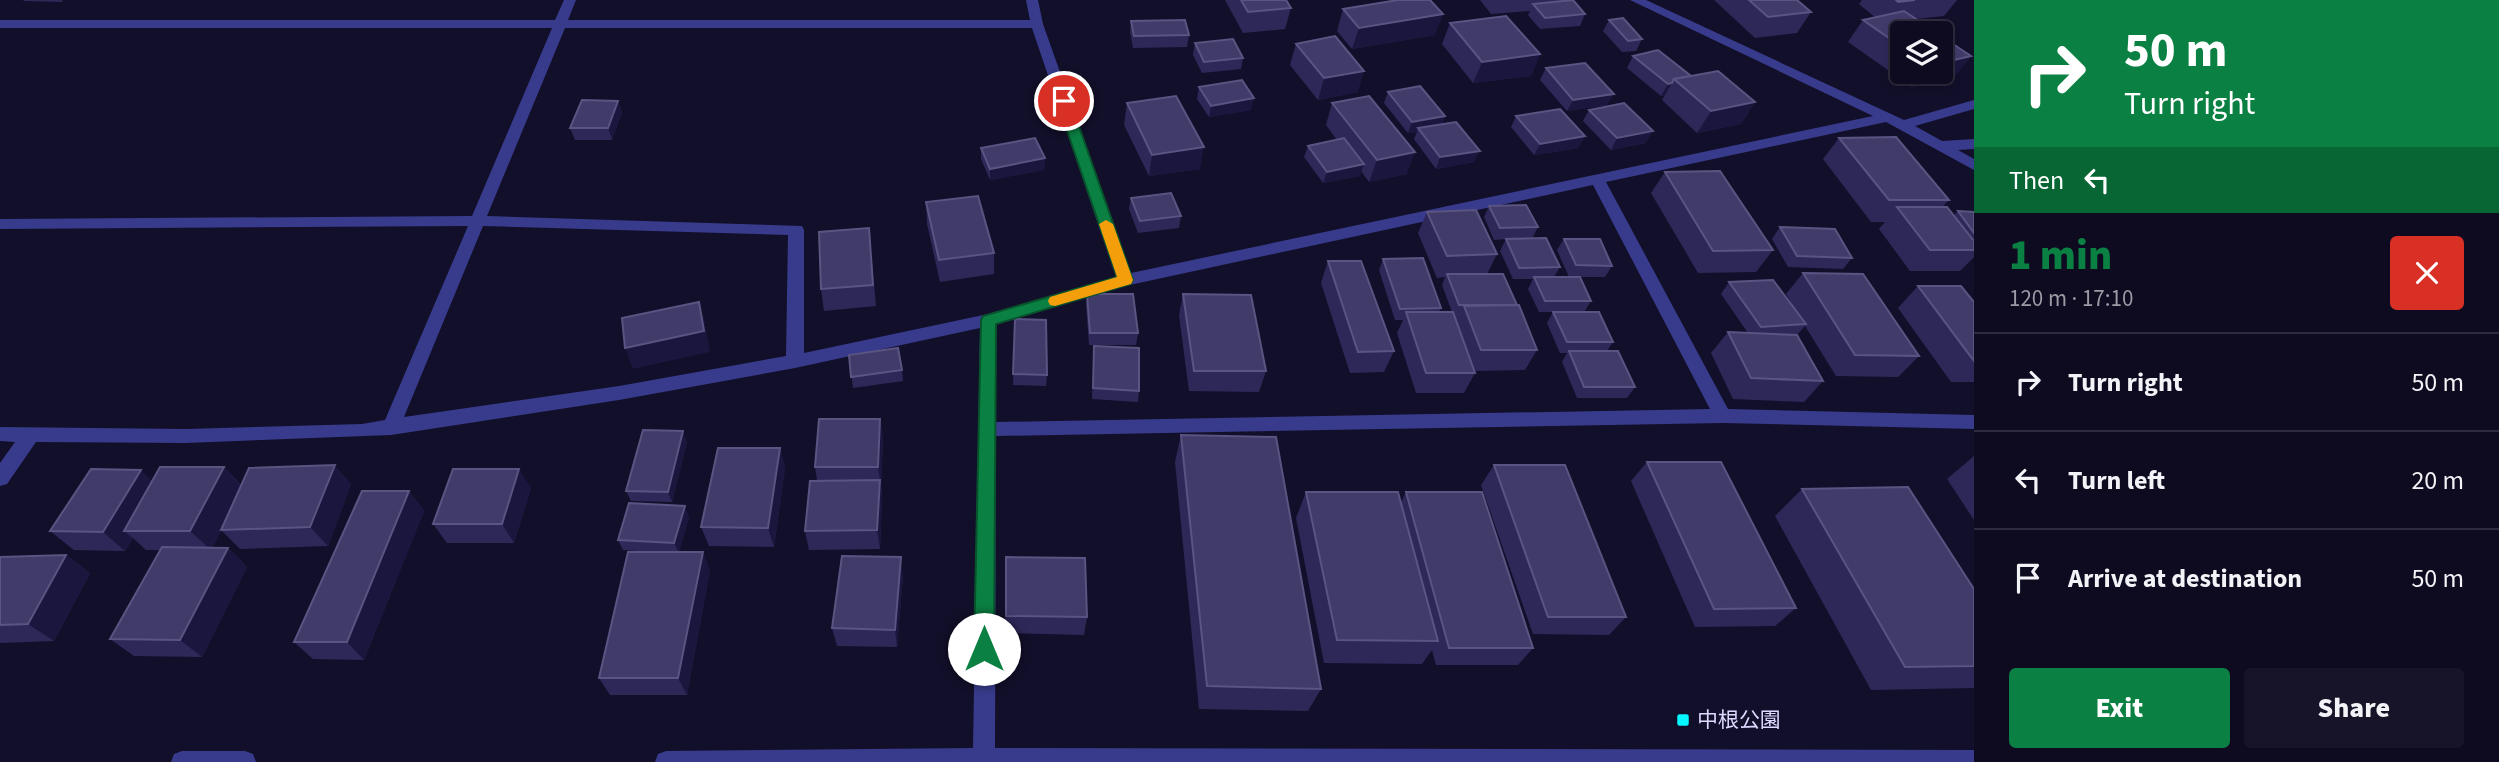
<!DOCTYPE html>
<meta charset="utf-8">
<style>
:root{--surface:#0e0b20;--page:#171429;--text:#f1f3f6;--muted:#9b9ba5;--line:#2e2b3e;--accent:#0b8043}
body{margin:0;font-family:"Source Sans 3","Noto Sans JP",sans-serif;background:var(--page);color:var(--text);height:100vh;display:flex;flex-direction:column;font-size:26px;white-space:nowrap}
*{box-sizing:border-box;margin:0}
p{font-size:23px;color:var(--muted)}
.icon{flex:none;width:38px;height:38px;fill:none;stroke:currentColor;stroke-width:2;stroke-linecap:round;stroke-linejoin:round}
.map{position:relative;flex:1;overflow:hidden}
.drawer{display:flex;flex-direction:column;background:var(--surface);width:525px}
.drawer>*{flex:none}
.top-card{background:#0b8043;color:#fff;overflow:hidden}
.controls{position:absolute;left:1890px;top:21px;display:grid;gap:14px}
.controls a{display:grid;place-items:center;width:63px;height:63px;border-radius:7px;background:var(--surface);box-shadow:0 4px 10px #0003,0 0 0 2px var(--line);font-size:35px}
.pin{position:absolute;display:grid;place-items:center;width:60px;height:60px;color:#fff;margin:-30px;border:4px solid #fff;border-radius:50%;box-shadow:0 2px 7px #0007}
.me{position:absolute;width:77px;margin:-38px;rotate:0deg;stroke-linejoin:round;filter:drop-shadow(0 0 5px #0008)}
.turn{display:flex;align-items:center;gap:24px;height:147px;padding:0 35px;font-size:32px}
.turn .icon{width:91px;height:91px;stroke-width:2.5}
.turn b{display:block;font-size:49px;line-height:60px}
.then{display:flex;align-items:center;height:66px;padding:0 35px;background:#0003;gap:14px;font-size:26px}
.round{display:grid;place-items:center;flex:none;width:74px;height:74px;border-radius:7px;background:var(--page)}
.overview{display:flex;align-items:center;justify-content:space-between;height:119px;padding:0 35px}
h1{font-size:42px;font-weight:800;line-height:52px;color:var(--accent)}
.primary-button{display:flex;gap:14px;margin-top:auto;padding:14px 35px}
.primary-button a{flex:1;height:80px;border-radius:7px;background:var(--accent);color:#fff;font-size:28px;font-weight:800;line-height:80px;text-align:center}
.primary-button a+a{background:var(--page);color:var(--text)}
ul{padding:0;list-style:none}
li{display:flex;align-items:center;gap:21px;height:98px;padding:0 35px;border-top:2px solid var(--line)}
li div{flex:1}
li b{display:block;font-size:26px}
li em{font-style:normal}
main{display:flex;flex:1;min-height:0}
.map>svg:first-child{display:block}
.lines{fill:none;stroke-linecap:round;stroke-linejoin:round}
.minor{fill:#383b8b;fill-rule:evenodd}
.wall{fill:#2e2859}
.shaded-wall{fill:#1b163e}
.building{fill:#413b6a;stroke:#595482;stroke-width:2}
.route{fill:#0b8043;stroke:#07532c;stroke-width:2}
.slow{fill:#f59e0b}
.poi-dot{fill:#05f6ff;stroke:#120f2a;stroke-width:2.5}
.labels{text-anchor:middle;stroke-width:7;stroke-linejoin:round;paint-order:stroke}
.near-poi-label{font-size:21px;fill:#dbd9ff;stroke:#120f2a;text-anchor:start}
</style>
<main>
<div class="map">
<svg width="1974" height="762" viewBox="0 0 1974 762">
<rect width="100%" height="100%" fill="#120f2a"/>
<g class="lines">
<g class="minor">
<path d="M564 0H576L568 20H1030L1026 0H1038L1043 24 1131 273 1873 116 1630 0H1646L1904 120 1974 100V109L1915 126 1942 141 1974 139V149L1958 150 1974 159V170L1886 122 1606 182 1728 409 1974 415V429L1723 423 996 436 995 748 1974 750V762H655L658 754 666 751 973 748 980 328 795 368 619 400 391 435 186 443 36 442 7 484 0 486V463L15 442 0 441V427L186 429 362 424 385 420 468 226 0 229V219L472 216 552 28H0V20H555ZM565 28H1032L1116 277 988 314 804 353V230L802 226 487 216ZM1593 185 1710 409 996 422V324L1125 286ZM483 226 788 235 786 356 619 386 404 417Z"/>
<path d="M182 751H245L253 754 256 762H171L174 754Z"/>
</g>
</g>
<g class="wall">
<path d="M23 0H63L62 2 24 1Z"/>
<path d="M1225 0H1286L1291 8 1285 29 1243 33Z"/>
<path d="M1480 0H1565L1564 1 1585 14 1580 26 1540 29 1528 15 1530 11 1491 14Z"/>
<path d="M1714 0H1797L1811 12 1797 33 1755 38Z"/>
<path d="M1862 0H1957L1944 16 1916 19 1902 33V72H1941L1971 56 1953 78 1912 87 1848 42 1863 20 1876 18 1859 4Z"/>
<path d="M1343 9 1435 35 1352 49 1337 31Z"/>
<path d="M1609 20 1642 39 1636 51 1622 52 1603 31Z"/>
<path d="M1131 21 1189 35 1187 47 1133 48 1130 32Z"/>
<path d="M1450 23 1540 54 1531 76 1473 83 1442 44Z"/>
<path d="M1195 43 1243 58 1241 69 1202 73 1193 55Z"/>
<path d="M1296 44 1358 92 1318 100 1290 65Z"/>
<path d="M1633 56 1691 76 1755 102 1741 124 1697 133 1662 100 1665 95 1661 96 1627 68Z"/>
<path d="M1546 68 1607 105 1567 111 1540 80Z"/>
<path d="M1199 87 1251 110 1209 117 1197 99Z"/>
<path d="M1388 92 1445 116 1442 124 1474 162 1436 169 1414 139 1417 132 1408 133 1384 103Z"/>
<path d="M618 101 622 112 612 140H575L570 128Z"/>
<path d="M1127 103 1200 169 1149 176 1124 125Z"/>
<path d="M1332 103 1407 174 1369 182 1361 171 1360 176 1323 183 1304 157 1308 146 1337 140 1326 125Z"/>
<path d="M1589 110 1646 143 1611 150 1583 121Z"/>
<path d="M1516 116 1579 148 1534 155 1511 127Z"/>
<path d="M1839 138 1949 200 1942 207 1954 215 1958 211 1974 212V257L1960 271H1910L1879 229 1885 222H1871L1823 159Z"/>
<path d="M981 148 1045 158 1044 170 990 180 981 159Z"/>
<path d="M1665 172 1773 250 1756 272 1698 273 1651 193Z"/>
<path d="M1131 198 1181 216 1179 228 1138 233 1129 209Z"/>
<path d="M926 202 994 253V274L940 282 927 224Z"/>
<path d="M1489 206 1538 227 1532 239 1560 267 1554 277 1591 301 1584 312 1613 342 1607 351 1635 387 1627 398H1577L1562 362 1567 353H1560L1547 323 1553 312H1539L1528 289 1533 279H1513L1500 251 1506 239 1494 240 1484 217Z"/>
<path d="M1427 212 1497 254 1487 274 1517 305 1537 350 1525 370 1474 371 1475 373 1464 393H1416L1397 333 1403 320H1395L1379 270 1383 259 1441 308 1439 312H1452L1442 285 1445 277 1437 278 1418 233Z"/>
<path d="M1780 227 1852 258 1843 269 1788 267 1772 239Z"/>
<path d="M869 228 876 306 824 311 821 289Z"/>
<path d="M1564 239 1612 266 1605 277H1569L1557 250Z"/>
<path d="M1328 261 1394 351 1384 372 1350 373 1321 283Z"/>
<path d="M1803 273 1919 356 1898 377 1836 376 1805 326 1797 335 1823 381 1804 402 1733 399 1711 353 1728 332 1748 333 1721 294 1729 282 1794 308 1786 294Z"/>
<path d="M1918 286 1974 302V382H1951L1898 308Z"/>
<path d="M1087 294 1138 333 1136 345H1089L1086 305Z"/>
<path d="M1183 294 1266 371 1259 392 1189 391 1179 315Z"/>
<path d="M1015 319 1047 375 1046 386 1013 385Z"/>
<path d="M1094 346 1139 391 1138 402 1092 399Z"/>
<path d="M849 355 902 370 903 381 853 388Z"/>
<path d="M880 419 883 439 881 486 882 499 880 549 809 550 805 531 817 480 815 467Z"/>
<path d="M1181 435 1321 689 1308 711 1199 709 1175 462Z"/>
<path d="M687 442 672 502 631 501 626 491Z"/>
<path d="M780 448 785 468 774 547 709 546 701 527Z"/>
<path d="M1974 456V520L1947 479Z"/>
<path d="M1647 462 1796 608 1775 626 1695 627 1631 481Z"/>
<path d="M1494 465 1626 617 1609 635 1533 634 1481 485Z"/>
<path d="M224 467 241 485 351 484 328 546 240 549 221 530 222 528 212 548H228L247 567 202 657 134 656 110 639 161 550H146L133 538 125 551 74 550 50 531 152 481Z"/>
<path d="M531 488 514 543H447L433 524Z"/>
<path d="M1802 489 1974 589V688L1871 690 1775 516Z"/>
<path d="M409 491 424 511 364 660 313 659 294 642Z"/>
<path d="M1306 492 1401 502 1406 492 1533 648 1518 665H1436L1432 650 1422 664 1324 663 1296 518Z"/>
<path d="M689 517 679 552 710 570 687 695H610L599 678 651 552 623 550 618 540Z"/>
<path d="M66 555 90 573 54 641 0 643V557Z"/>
<path d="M1006 557 1087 617 1084 635 1005 633Z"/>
<path d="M903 576 897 647 837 646 832 628Z"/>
</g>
<g class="shaded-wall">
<path d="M1443 14 1435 35 1352 49 1359 28Z"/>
<path d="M1540 54 1531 76 1473 83 1482 62Z"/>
<path d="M1971 56 1953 78 1912 87 1925 72H1941V63Z"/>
<path d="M1364 71 1358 92 1318 100 1324 78Z"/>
<path d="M1672 83 1665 95 1661 96 1668 84Z"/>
<path d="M1614 94 1607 105 1567 111 1573 100Z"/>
<path d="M1254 98 1251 110 1209 117 1211 106Z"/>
<path d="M618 101 622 112 612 140 608 128Z"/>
<path d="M1755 102 1741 124 1697 133 1711 111Z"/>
<path d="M1445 116 1441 127 1418 128 1417 132 1408 133 1412 122Z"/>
<path d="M1653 131 1646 143 1611 150 1617 138Z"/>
<path d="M1585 136 1579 148 1534 155 1540 144Z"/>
<path d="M1204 147 1200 169 1149 176 1152 155Z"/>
<path d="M1480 151 1474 162 1436 169 1440 157Z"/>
<path d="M1415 152 1407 174 1369 182 1377 160Z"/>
<path d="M1045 158 1044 170 990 180V169Z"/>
<path d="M1364 164 1360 176 1323 183 1327 172Z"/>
<path d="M699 302 705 323 710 352 633 369 625 348Z"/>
<path d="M880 419 883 439 881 486 882 499 880 549 877 530 880 480 878 467Z"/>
<path d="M683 431 687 442 672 502 668 492Z"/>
<path d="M780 448 785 468 774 547 768 528Z"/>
<path d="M335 465 351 484 328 546 310 527Z"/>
<path d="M224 467 242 487 211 550 190 531Z"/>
<path d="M519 469 531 488 514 543 502 524Z"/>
<path d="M141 470 161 490 124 531 133 538 125 551 103 532Z"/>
<path d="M409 491 424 511 364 660 347 642Z"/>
<path d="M685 506 689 517 679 553 674 543Z"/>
<path d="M228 548 247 567 202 657 180 640Z"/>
<path d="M703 552 710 570 687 695 678 678Z"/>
<path d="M66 555 90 573 54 641 28 624Z"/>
<path d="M901 557 903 576 897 647 895 630Z"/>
</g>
<g class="building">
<path d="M1241 0H1286L1291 8 1248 12Z"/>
<path d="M1398 0H1430L1443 14 1359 28 1343 9Z"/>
<path d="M1573 0 1585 14 1545 18 1533 4Z"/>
<path d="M1749 0H1797L1811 12 1768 17Z"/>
<path d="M1896 0H1915L1898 2Z"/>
<path d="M1904 11 1937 33H1902V47L1863 20Z"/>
<path d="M1506 16 1540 54 1482 62 1450 23Z"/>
<path d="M1623 18 1642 39 1628 41 1609 20Z"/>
<path d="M1185 20 1189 35 1134 36 1131 21Z"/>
<path d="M1335 36 1364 71 1324 78 1296 44Z"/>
<path d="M1941 36 1971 56 1941 63Z"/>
<path d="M1233 39 1243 58 1204 62 1195 43Z"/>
<path d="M1658 50 1691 76 1674 79 1672 83 1668 84 1633 56Z"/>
<path d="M1585 63 1614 94 1573 100 1546 68Z"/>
<path d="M1718 71 1755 102 1711 111 1674 79Z"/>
<path d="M1242 80 1254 98 1211 106 1199 87Z"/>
<path d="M1420 86 1445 116 1412 122 1388 92Z"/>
<path d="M1176 96 1204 147 1152 155 1127 103Z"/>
<path d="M1369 96 1415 152 1377 160 1332 103Z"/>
<path d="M582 100 618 101 608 128H570Z"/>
<path d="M1624 103 1653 131 1617 138 1589 110Z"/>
<path d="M1560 109 1585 136 1540 144 1516 116Z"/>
<path d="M1456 122 1480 151 1440 157 1418 128Z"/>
<path d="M1896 137 1949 200H1889L1839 138Z"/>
<path d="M1035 138 1045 158 990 169 981 148Z"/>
<path d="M1344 138 1364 164 1327 172 1308 146Z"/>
<path d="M1720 171 1773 250 1713 251 1665 172Z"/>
<path d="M1171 193 1181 216 1140 221 1131 198Z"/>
<path d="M978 196 994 253 939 260 926 202Z"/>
<path d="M1526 205 1538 227 1500 228 1489 206Z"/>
<path d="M1897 207H1947L1974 241V250H1930Z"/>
<path d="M1476 210 1497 254 1447 256 1427 212Z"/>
<path d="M1958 211 1974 212V233Z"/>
<path d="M1780 227 1835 229 1852 258 1797 256Z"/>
<path d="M869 228 873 285 821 289 819 232Z"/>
<path d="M1546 238 1560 267 1519 268 1506 239Z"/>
<path d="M1564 239H1600L1612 266 1576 265Z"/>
<path d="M1423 258 1441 308 1400 309 1383 259Z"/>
<path d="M1328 261H1361L1394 351 1358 352Z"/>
<path d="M1803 273 1863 274 1919 356 1855 355Z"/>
<path d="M1447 274H1503L1517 305H1459Z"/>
<path d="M1534 277H1580L1591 301H1545Z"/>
<path d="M1773 280 1806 324 1761 327 1729 282Z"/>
<path d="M1918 286H1961L1974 302V361Z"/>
<path d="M1087 294H1133L1138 333H1090Z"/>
<path d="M1183 294 1251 295 1266 371H1194Z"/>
<path d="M699 302 704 331 625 348 622 318Z"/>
<path d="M1519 305 1537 350H1481L1464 306Z"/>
<path d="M1406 312H1453L1475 373H1426Z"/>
<path d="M1553 312H1599L1613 342H1567Z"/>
<path d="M1015 319 1046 320 1047 375 1013 374Z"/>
<path d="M1728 332 1797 335 1823 381 1751 378Z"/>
<path d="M1094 346 1139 348V391L1093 388Z"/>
<path d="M898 348 902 370 851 377 849 355Z"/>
<path d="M1569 351H1618L1635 387H1584Z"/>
<path d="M819 419H880L878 467H815Z"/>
<path d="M643 430 683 431 668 492 626 491Z"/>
<path d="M1181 435 1276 437 1321 689 1207 686Z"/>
<path d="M718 448H780L768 528 701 527Z"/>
<path d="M1647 462H1721L1796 608 1714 609Z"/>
<path d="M335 465 310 527 221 530 249 468Z"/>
<path d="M1494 465H1565L1626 617H1548Z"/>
<path d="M160 467H224L190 531H124Z"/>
<path d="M91 469 141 470 103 532 50 531Z"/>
<path d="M453 469H519L502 524H433Z"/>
<path d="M880 480 877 530 805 531 810 481Z"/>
<path d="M1908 487 1974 589V666L1905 667 1802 489Z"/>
<path d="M362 491H409L347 642H294Z"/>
<path d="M1306 492H1398L1438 641 1337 640Z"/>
<path d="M1406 492H1482L1533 648H1449Z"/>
<path d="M629 503 685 506 674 543 618 540Z"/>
<path d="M162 547 228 548 180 640 110 639Z"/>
<path d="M628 552H703L678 678H599Z"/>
<path d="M66 555 28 624 0 625V557Z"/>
<path d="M842 556 901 557 895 630 832 628Z"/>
<path d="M1006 557 1085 558 1087 617 1006 616Z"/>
</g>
<path class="route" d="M1064 97 1070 101 1133 280 1131 284 996 324 994 649 991 655 984 658 977 655 974 649 981 320 983 316 1117 277 1057 101Z"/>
<path class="slow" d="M1106 220 1113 224 1133 280 1131 284 1055 306 1050 305 1048 301 1050 297 1117 277 1099 224Z"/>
<rect class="poi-dot" x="1676" y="713" width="14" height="14" rx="3.5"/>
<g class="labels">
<g class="near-poi-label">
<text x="1697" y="727">中根公園</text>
</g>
</g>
</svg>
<div class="controls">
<a><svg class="icon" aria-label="layers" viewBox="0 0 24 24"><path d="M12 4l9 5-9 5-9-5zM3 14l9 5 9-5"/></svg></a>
</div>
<div class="pin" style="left:1064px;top:101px;background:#d93025"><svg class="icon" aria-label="arrive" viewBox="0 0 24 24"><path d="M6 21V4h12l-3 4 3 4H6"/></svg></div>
<svg class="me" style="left:984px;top:649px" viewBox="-20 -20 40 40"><circle r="19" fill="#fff"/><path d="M0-13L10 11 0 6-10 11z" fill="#0b8043"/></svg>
</div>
<section class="drawer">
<div class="top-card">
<div class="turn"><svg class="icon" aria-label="right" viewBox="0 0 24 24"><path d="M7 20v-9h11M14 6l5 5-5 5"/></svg><div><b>50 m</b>Turn right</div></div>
<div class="then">Then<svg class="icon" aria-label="left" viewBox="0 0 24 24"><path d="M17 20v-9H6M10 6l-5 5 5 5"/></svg></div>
</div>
<div class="overview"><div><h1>1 min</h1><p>120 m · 17:10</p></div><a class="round" style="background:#d93025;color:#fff"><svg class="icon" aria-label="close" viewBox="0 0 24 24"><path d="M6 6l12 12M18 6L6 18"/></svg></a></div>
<ul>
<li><svg class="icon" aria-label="right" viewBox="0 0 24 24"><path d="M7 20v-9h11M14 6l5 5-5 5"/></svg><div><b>Turn right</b></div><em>50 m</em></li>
<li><svg class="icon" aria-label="left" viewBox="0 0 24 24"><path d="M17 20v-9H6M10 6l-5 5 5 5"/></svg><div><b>Turn left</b></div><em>20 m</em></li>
<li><svg class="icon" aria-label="arrive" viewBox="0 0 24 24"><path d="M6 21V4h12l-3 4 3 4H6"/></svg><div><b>Arrive at destination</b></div><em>50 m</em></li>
</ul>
<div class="primary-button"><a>Exit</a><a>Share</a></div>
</section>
</main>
